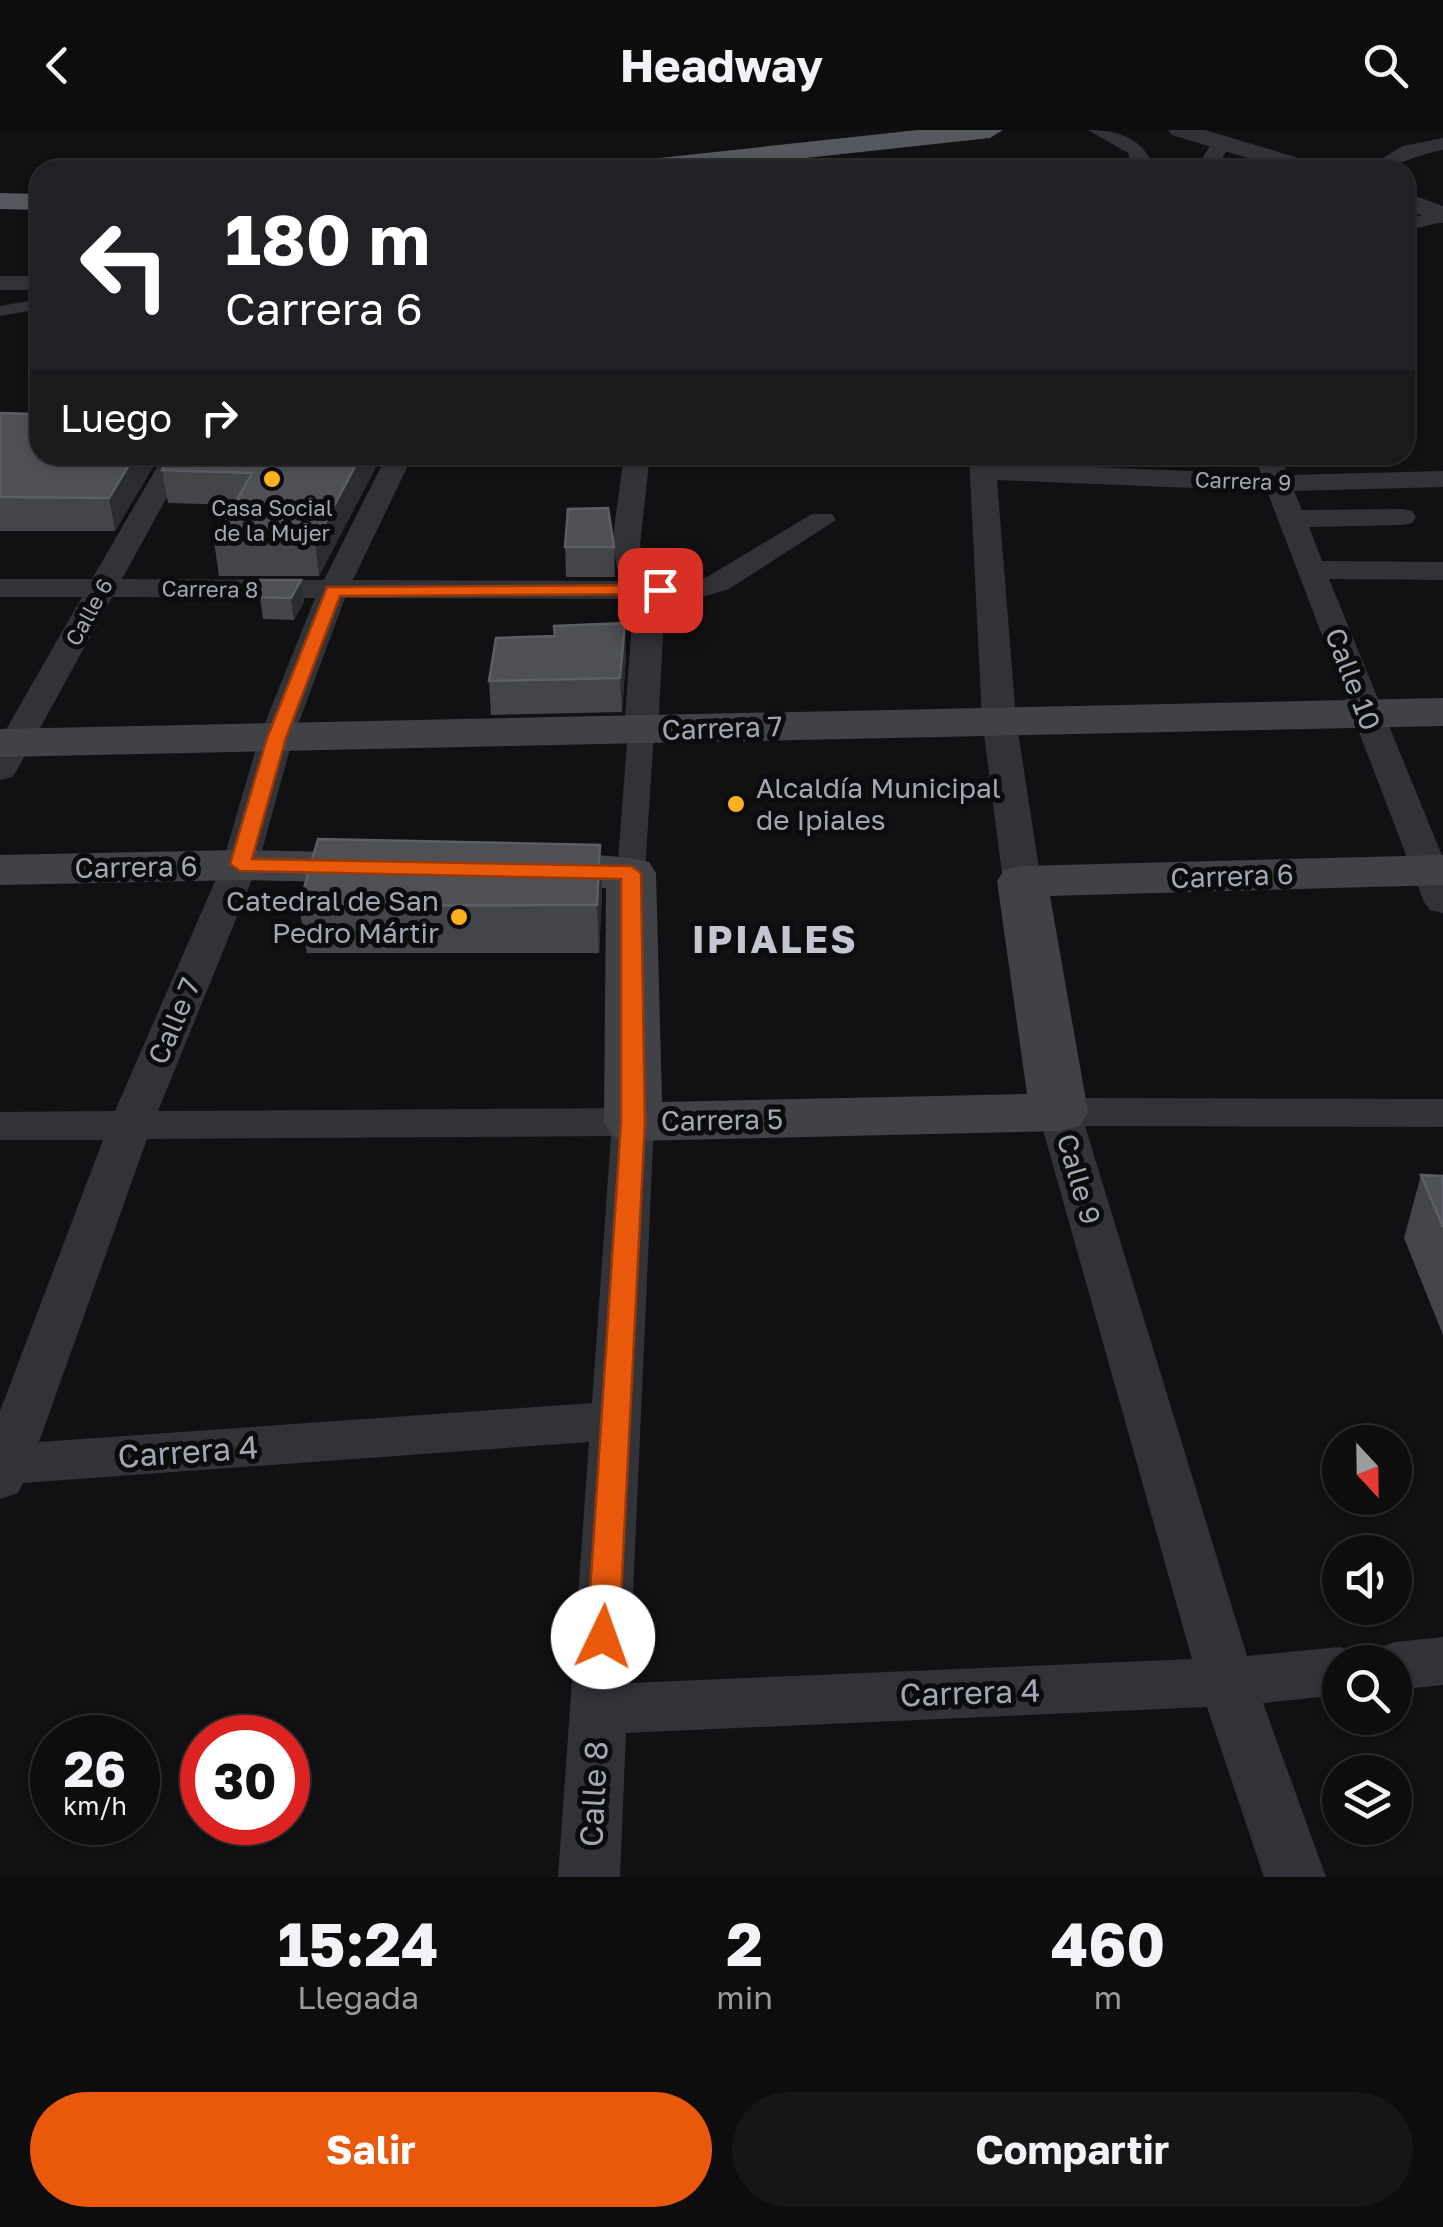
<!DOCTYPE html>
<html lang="es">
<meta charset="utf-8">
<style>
:root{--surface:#0d0d0e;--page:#161617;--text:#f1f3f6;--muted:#9a9c9e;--line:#2d2d2e;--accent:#ea580c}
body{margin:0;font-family:"Golos Text",sans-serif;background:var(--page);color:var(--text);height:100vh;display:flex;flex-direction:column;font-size:38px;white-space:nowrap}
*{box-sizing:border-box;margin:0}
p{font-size:32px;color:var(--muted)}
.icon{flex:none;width:55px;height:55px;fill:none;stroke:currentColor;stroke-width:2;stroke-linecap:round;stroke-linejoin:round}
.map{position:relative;height:1747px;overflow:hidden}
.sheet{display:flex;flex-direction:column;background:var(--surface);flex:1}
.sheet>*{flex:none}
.banner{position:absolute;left:30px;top:30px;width:1385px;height:305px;border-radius:30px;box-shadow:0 2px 8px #0004,0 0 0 2px var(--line);background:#202124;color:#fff;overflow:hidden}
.needle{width:65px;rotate:158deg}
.fabs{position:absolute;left:1322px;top:1295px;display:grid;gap:20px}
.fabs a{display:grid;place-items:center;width:90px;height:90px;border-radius:50%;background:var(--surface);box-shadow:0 2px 8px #0004,0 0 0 2px var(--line);font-size:50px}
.speed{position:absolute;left:30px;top:1585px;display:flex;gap:20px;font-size:50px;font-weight:700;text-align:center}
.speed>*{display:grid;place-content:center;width:130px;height:130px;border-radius:50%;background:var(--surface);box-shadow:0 2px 8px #0004,0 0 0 2px var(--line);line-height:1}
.speed small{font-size:25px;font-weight:400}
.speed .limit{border:15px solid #d22;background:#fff;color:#111}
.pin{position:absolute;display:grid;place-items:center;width:85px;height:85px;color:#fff;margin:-42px;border-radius:20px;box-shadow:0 5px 15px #0006}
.me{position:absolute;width:110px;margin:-55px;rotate:3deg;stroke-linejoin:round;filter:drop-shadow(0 0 8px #0008)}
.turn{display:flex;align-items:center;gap:35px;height:210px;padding:0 30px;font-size:45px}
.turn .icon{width:130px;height:130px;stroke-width:2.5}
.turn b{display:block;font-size:70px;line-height:85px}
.then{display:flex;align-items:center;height:95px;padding:0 30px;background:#0003;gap:20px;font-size:38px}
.eta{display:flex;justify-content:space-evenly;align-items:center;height:170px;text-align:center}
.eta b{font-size:60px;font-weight:700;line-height:70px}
.primary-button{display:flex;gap:20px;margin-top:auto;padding:20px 30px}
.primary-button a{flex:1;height:115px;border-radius:60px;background:var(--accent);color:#fff;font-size:40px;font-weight:700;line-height:115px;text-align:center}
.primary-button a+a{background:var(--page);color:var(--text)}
header{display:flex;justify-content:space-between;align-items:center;height:130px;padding:0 30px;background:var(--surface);font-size:45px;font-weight:700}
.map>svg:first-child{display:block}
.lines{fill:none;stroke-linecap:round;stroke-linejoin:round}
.pedestrian{fill:#323338;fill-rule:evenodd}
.minor{fill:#323338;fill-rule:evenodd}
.tertiary{fill:#323338;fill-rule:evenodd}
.secondary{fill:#404248;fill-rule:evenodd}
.trunk{fill:#565860;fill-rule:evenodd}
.wall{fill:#44454b}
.shaded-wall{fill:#2b2c30}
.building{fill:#4e5056;stroke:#5b5e65;stroke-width:2.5}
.route{fill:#ea580c;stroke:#983908;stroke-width:2.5}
.poi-dot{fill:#fbb121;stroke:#0c0c0e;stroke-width:4}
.labels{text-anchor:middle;stroke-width:10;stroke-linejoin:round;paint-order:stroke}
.far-street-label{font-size:22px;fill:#a1a7b4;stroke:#0c0c0e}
.far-poi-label{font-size:22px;fill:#a1a7b4;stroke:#0c0c0e}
.street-label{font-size:28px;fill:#a1a7b4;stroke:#0c0c0e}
.poi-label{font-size:28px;fill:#a1a7b4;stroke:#0c0c0e;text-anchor:start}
.near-street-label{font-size:32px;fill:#a1a7b4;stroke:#0c0c0e}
.district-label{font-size:38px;font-weight:bold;letter-spacing:2.5px;fill:#c3c6d0;stroke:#0c0c0e}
</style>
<header><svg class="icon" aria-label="back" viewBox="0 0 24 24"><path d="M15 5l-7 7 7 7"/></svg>Headway<svg class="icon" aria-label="search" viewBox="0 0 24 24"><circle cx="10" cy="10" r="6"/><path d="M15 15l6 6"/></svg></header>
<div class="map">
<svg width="1443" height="1747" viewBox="0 0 1443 1747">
<rect width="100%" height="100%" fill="#111113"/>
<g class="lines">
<g class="pedestrian">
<path d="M40 169V179L0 186V176Z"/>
<path d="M641 593 654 601 645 743 631 751 617 743 628 601Z"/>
</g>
<g class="minor">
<path d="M1088 0C1114 0 1139 6 1151 31L1138 40H1116L1130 29 1128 23Z"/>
<path d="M1443 8V20C1413 25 1393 40 1362 40L1403 16Z"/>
<path d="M1220 9 1230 15 1215 40H1195L1213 11Z"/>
<path d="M1443 80V92L1405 101V89Z"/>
<rect x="0" y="146" width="40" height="14"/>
<path d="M164 325H190L122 449 324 450 387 325H413L353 450 620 451 612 414 624 325H650L640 414 649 451H693L707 447 812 384H832L836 390 729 459 695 469H654L663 505 658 601 653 608H629L624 601 631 505 624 469 345 468 293 608 258 735 158 981 633 978 648 982 654 992 629 1553 1192 1529 1038 982 1044 972 1059 968 1443 969V997L1085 996 1247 1526 1340 1517 1360 1524 1364 1532H1340V1565L1263 1573 1326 1747H1264L1207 1577 626 1603 620 1747H558L589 1312 23 1353 18 1363 0 1369V1281L103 1010H0V982L115 981 222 735 259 608 315 468 112 467 17 640 12 647 0 650V610L82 467H0V449H92ZM611 1006 592 1273 39 1312 147 1009Z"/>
<path d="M969 325H995L996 333 1261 344 1254 325H1280L1288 345 1443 341V357L1294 361 1302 380 1402 379 1412 381 1416 387 1412 393 1402 395 1309 397 1322 431 1443 432V450L1329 449 1443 728V783L1430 780 1424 772 1267 361 997 350 1016 589 1041 751 1035 759 1022 762 1009 759 1003 751 982 589Z"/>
<path d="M1443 1507V1555L1395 1560V1532H1369L1375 1519 1395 1512Z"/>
</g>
<g class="tertiary">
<path d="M1168 0H1205L1322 35 1325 40H1287L1172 5Z"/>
<path d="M1405 62 1443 76V93L1405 79Z"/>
</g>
<g class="secondary">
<path d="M1443 568V596L0 627V599Z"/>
<path d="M240 720 383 723 401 727 408 738 401 749 383 753 240 750 0 755V725Z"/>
<path d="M1443 725V755L1050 766 1088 982 1080 996 1059 1001 633 1011 612 1006 604 992 606 758 529 756 511 752 504 741 511 730C548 721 612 723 649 732L656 743 662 972 1027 964 997 751 1004 740 1022 736Z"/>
</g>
<g class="trunk">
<path d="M918 0H1003L990 8 696 40H608L622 32Z"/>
<path d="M0 63 40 64V80L0 79Z"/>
</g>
</g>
<g class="wall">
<path d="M0 283 160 325 115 401H0Z"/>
<path d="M171 325H382L319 446H219L214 411 234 375 168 373 162 340Z"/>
<path d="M565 417H614L615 447H566Z"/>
<path d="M301 450 304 472 294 490 263 489 260 467Z"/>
<path d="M626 526 622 582 491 585 489 551Z"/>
<path d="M600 715 602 762 599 823H307L299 776Z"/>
<path d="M1421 1045 1443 1046V1205L1404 1108Z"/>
</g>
<g class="shaded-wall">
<path d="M135 325H160L115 401 109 368Z"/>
<path d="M361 325H382L319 446 315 412Z"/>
<path d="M301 450 304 472 294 490 291 468Z"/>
<path d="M625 493 626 526 622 582 620 548Z"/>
<path d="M600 715 602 762 599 823 597 775Z"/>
</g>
<g class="building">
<path d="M37 280H40V325H135L109 368 0 367V283L33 284Z"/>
<path d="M171 325H361L315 412 214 411 252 343 162 340Z"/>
<path d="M608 378 614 417H565L568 379Z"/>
<path d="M260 450H301L291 468 260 467Z"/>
<path d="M625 493 620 548 489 551 496 508 555 506 554 496Z"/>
<path d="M318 709 600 715 597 775 299 776Z"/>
<path d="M1421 1045 1443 1046V1097Z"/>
</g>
<path class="route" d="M660 455 669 460 667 464 340 466 286 608 252 729 631 736 641 743 645 992 619 1507 614 1516 603 1520 592 1516 587 1507 621 992V749L240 741 230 734 267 608 327 457Z"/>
<g class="poi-dot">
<circle cx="272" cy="349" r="10"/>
<circle cx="736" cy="674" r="10"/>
<circle cx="459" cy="787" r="10"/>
</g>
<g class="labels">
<g class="far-street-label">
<text transform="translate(1243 351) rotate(2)" y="8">Carrera 9</text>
<text transform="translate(210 459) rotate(1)" y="8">Carrera 8</text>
<text transform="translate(89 482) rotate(-61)" y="8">Calle 6</text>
</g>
<g class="far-poi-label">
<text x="272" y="386">Casa Social<tspan x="272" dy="25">de la Mujer</tspan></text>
</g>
<g class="street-label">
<text transform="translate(1353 549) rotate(69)" y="10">Calle 10</text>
<text transform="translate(722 598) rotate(-2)" y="10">Carrera 7</text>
<text transform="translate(136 737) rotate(-1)" y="10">Carrera 6</text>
<text transform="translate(1232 746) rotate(-2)" y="10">Carrera 6</text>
<text transform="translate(174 891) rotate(-67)" y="10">Calle 7</text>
<text transform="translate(722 990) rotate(-1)" y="10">Carrera 5</text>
<text transform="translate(1079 1049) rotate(74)" y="10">Calle 9</text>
</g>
<g class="poi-label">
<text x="756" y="668">Alcaldía Municipal<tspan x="756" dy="32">de Ipiales</tspan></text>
<text x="439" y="781" text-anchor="end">Catedral de San<tspan x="439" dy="32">Pedro Mártir</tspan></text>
</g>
<g class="near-street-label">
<text transform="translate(188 1322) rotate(-4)" y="11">Carrera 4</text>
<text transform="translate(970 1563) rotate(-2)" y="11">Carrera 4</text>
<text transform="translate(594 1664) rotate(-87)" y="11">Calle 8</text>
</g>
<g class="district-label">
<text x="775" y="823">IPIALES</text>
</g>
</g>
</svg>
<div class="fabs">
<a><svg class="needle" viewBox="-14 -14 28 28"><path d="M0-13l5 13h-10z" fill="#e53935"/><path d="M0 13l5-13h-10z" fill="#9a9c9e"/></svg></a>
<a><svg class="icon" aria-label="sound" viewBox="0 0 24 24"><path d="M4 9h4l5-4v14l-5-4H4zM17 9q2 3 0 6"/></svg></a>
<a><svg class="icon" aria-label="search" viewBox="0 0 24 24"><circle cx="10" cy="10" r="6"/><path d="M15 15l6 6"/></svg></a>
<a><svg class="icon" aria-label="layers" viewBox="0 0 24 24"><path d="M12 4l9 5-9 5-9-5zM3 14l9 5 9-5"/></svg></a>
</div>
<div class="speed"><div>26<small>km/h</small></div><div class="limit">30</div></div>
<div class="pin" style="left:660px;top:460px;background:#d93025"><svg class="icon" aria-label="arrive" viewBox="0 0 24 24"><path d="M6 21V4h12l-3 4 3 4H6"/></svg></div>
<svg class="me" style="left:603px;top:1507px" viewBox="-20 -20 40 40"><circle r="19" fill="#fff"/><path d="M0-13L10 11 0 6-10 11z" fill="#ea580c"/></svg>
<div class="banner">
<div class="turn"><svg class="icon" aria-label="left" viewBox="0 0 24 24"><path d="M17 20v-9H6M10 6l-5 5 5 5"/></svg><div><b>180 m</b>Carrera 6</div></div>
<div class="then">Luego<svg class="icon" aria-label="right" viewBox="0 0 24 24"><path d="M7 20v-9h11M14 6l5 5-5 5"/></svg></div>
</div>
</div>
<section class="sheet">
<div class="eta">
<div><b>15:24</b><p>Llegada</p></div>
<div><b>2</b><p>min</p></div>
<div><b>460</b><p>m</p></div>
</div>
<div class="primary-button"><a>Salir</a><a>Compartir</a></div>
</section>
